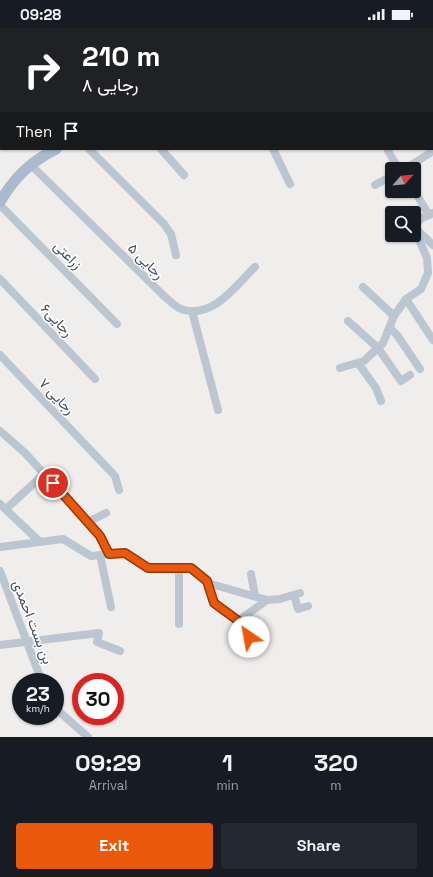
<!DOCTYPE html>
<meta charset="utf-8">
<style>
:root{--surface:#171b24;--page:#242831;--text:#f1f3f6;--muted:#9ea1a6;--accent:#ea580c}
body{margin:0;font-family:"Space Grotesk",Vazirmatn,sans-serif;background:var(--page);color:var(--text);height:100vh;display:flex;flex-direction:column;font-size:15px;white-space:nowrap}
*{box-sizing:border-box;margin:0}
p{font-size:13px;color:var(--muted)}
.icon{flex:none;width:22px;height:22px;fill:none;stroke:currentColor;stroke-width:2;stroke-linecap:round;stroke-linejoin:round}
.map{position:relative;height:709px;overflow:hidden}
.sheet{display:flex;flex-direction:column;background:var(--surface);flex:1}
.sheet>*{flex:none}
.hud{position:absolute;left:0px;top:0px;width:433px;height:122px;box-shadow:0 1px 3px #0004;background:#202124;color:#fff;overflow:hidden}
.needle{width:26px;rotate:63deg}
.tools{position:absolute;left:385px;top:134px;display:grid;gap:8px}
.tools a{display:grid;place-items:center;width:36px;height:36px;border-radius:4px;background:var(--surface);box-shadow:0 1px 3px #0004;font-size:20px}
.speed{position:absolute;left:12px;top:645px;display:flex;gap:8px;font-size:20px;font-weight:700;text-align:center}
.speed>*{display:grid;place-content:center;width:52px;height:52px;border-radius:50%;background:var(--surface);box-shadow:0 1px 3px #0004;line-height:1}
.speed small{font-size:10px;font-weight:400}
.speed .limit{border:6px solid #d22;background:#fff;color:#111}
.pin{position:absolute;display:grid;place-items:center;width:34px;height:34px;color:#fff;margin:-17px;border:2px solid #fff;border-radius:50%;box-shadow:0 1px 4px #0007}
.me{position:absolute;width:44px;margin:-22px;rotate:327deg;stroke-linejoin:round;filter:drop-shadow(0 0 3px #0008)}
.turn{display:flex;align-items:center;gap:14px;height:84px;padding:0 16px;font-size:18px}
.turn .icon{width:52px;height:52px;stroke-width:2.5}
.turn b{display:block;font-size:28px;line-height:34px}
.then{display:flex;align-items:center;height:38px;padding:0 16px;background:#0003;gap:8px;font-size:15px}
.eta{display:flex;justify-content:space-evenly;align-items:center;height:68px;text-align:center}
.eta b{font-size:24px;font-weight:600;line-height:28px}
.button{display:flex;gap:8px;margin-top:auto;padding:8px 16px}
.button a{flex:1;height:46px;border-radius:4px;background:var(--accent);color:#fff;font-size:16px;font-weight:600;line-height:46px;text-align:center}
.button a+a{background:var(--page);color:var(--text)}
.status{display:flex;justify-content:space-between;align-items:center;height:28px;padding:0 20px;background:var(--surface);direction:ltr}
.status svg{height:11px;fill:currentColor}
.map>svg:first-child{display:block}
.lines{fill:none;stroke-linecap:round;stroke-linejoin:round}
.minor{stroke:#bcc6d1;stroke-width:8}
.major{stroke:#aab9ce;stroke-width:11}
.route-casing{stroke:#983908;stroke-width:10}
.route{stroke:#ea580c;stroke-width:7}
.labels{text-anchor:middle;stroke-width:3;stroke-linejoin:round;paint-order:stroke}
.street-label{font-size:14px;fill:#444e5c;stroke:#fff}
</style>
<div class="status"><b>09:28</b><svg viewBox="0 0 49 12"><path d="M0 12V9h3v3zM5 12V6h3v6zM10 12V3h3v9zM15 12V0h3v12zM26 1h20v11H26zM47 4h2v5h-2z"/></svg></div>
<div class="map">
<svg width="433" height="709" viewBox="0 0 433 709">
<rect width="100%" height="100%" fill="#f0eded"/>
<g class="lines">
<g class="minor">
<path d="M400 0V1"/>
<path d="M432 50 433 52"/>
<path d="M432 65 433 64"/>
<path d="M0 91 1 90"/>
<path d="M89 121 164 196 171 206 176 227"/>
<path d="M161 121 184 147"/>
<path d="M273 121 290 156"/>
<path d="M388 123 399 141"/>
<path d="M31 137 164 268C169 272 177 281 184 282 214 290 236 257 255 239"/>
<path d="M405 141 433 123"/>
<path d="M375 157 392 148"/>
<path d="M414 162 429 187"/>
<path d="M0 177 117 296"/>
<path d="M414 198 422 190 433 185"/>
<path d="M416 201 433 217"/>
<path d="M0 251 95 351"/>
<path d="M406 271 433 312"/>
<path d="M192 283 218 382"/>
<path d="M394 288 406 271 421 261 428 245 427 230 414 200"/>
<path d="M348 293 378 320 401 353 410 347"/>
<path d="M390 300 397 307 420 341"/>
<path d="M0 327 115 448 119 462"/>
<path d="M358 335 376 360 381 373"/>
<path d="M340 340 364 333 383 315 394 288 363 259"/>
<path d="M0 403 25 425 100 507 109 526"/>
<path d="M0 476 39 513"/>
<path d="M6 481 44 446"/>
<path d="M88 494 106 485"/>
<path d="M0 519 63 511 91 528 125 525 148 540H191L211 556 267 572 280 571 300 565"/>
<path d="M100 527 111 579"/>
<path d="M0 543 42 654"/>
<path d="M251 546 255 568"/>
<path d="M207 553C209 560 210 568 214 574 225 591 250 589 249 616"/>
<path d="M294 567 298 581 308 578"/>
<path d="M238 593 267 572"/>
<path d="M179 596V540"/>
<path d="M0 617 99 605 97 614 120 623"/>
<path d="M55 680 88 709"/>
</g>
<g class="major">
<path d="M337 1 340 0"/>
<path d="M348 1 350 0"/>
<path d="M0 174C14 150 30 134 56 121"/>
</g>
</g>
<g class="lines">
<defs>
<path id="route" d="M53 455 100 508 109 526 125 525 148 540H191L207 553 214 575 240 594 249 609"/>
</defs>
<use href="#route" class="route-casing"/>
<use href="#route" class="route"/>
</g>
<g class="labels">
<g class="street-label">
<text transform="translate(68 227) rotate(45)" y="5">زراعتی</text>
<text transform="translate(146 233) rotate(45)" y="5">رجایی ۵</text>
<text transform="translate(57 292) rotate(47)" y="5">رجایی۶</text>
<text transform="translate(57 368) rotate(46)" y="5">رجایی ۷</text>
<text transform="translate(33 594) rotate(69)" y="5">بن بست احمدی</text>
</g>
</g>
</svg>
<div class="tools">
<a><svg class="needle" viewBox="-14 -14 28 28"><path d="M0-13l5 13h-10z" fill="#e53935"/><path d="M0 13l5-13h-10z" fill="#9ea1a6"/></svg></a>
<a><svg class="icon" aria-label="search" viewBox="0 0 24 24"><circle cx="10" cy="10" r="6"/><path d="M15 15l6 6"/></svg></a>
</div>
<div class="speed"><div>23<small>km/h</small></div><div class="limit">30</div></div>
<div class="pin" style="left:53px;top:455px;background:#d93025"><svg class="icon" aria-label="arrive" viewBox="0 0 24 24"><path d="M6 21V4h12l-3 4 3 4H6"/></svg></div>
<svg class="me" style="left:249px;top:609px" viewBox="-20 -20 40 40"><circle r="19" fill="#fff"/><path d="M0-13L10 11 0 6-10 11z" fill="#ea580c"/></svg>
<div class="hud">
<div class="turn"><svg class="icon" aria-label="right" viewBox="0 0 24 24"><path d="M7 20v-9h11M14 6l5 5-5 5"/></svg><div><b>210 m</b>رجایی ۸</div></div>
<div class="then">Then<svg class="icon" aria-label="arrive" viewBox="0 0 24 24"><path d="M6 21V4h12l-3 4 3 4H6"/></svg></div>
</div>
</div>
<section class="sheet">
<div class="eta">
<div><b>09:29</b><p>Arrival</p></div>
<div><b>1</b><p>min</p></div>
<div><b>320</b><p>m</p></div>
</div>
<div class="button"><a>Exit</a><a>Share</a></div>
</section>
